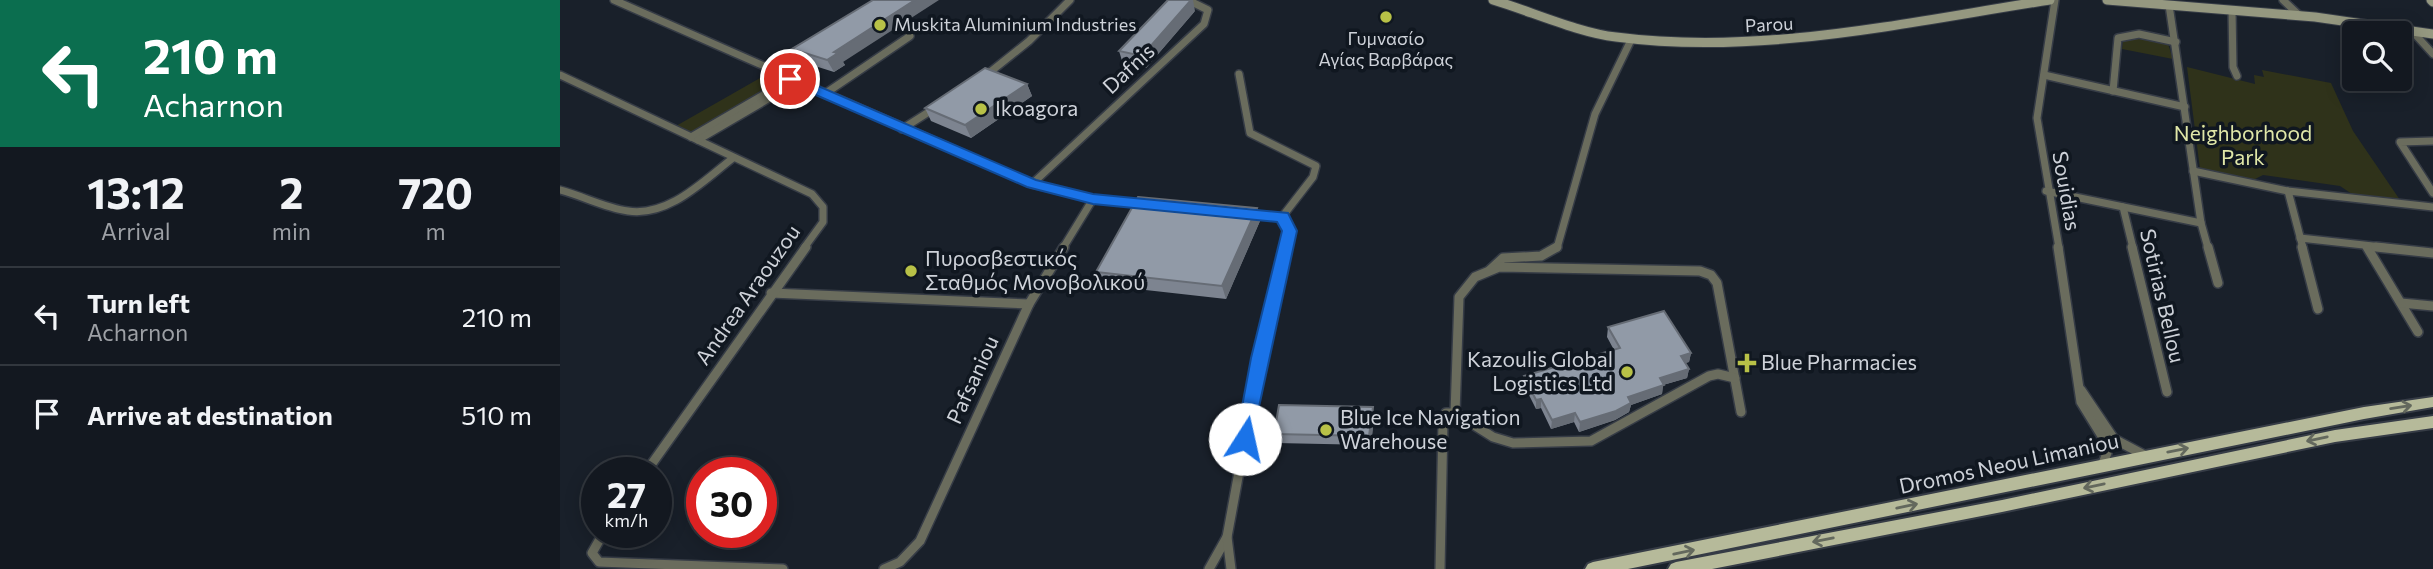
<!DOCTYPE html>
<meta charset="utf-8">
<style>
:root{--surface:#131820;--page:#20252d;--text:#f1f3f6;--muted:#9da0a5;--line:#32373e}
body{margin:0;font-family:Commissioner,sans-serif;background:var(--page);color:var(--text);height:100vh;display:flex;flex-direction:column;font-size:26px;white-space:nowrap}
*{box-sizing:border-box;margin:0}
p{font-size:23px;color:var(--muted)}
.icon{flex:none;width:38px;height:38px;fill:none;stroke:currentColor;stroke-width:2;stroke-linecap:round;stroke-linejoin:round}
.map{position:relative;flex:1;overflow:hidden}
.panel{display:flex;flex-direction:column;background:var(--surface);width:560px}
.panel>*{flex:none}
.hud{background:#0b6e4f;color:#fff;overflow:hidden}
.fabs{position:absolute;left:1782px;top:21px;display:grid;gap:14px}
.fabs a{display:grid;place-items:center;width:70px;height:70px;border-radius:7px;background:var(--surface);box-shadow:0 4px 18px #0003,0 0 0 2px var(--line);font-size:35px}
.speed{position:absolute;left:21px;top:457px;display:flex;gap:14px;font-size:35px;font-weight:700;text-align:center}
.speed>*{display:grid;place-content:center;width:91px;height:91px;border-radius:50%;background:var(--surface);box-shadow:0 4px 18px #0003,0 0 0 2px var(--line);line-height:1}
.speed small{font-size:18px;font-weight:400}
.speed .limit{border:10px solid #d22;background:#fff;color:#111}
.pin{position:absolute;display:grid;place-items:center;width:60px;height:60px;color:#fff;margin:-30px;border:4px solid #fff;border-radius:50%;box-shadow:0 2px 7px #0007}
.me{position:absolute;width:77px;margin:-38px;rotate:10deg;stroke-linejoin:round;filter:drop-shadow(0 0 5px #0008)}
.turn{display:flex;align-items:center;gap:24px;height:147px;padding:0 28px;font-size:32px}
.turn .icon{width:91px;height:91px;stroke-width:2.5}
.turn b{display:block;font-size:49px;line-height:60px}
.eta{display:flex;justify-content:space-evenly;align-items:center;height:119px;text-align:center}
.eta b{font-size:42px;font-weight:700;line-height:49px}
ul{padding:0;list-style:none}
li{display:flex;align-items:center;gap:21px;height:98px;padding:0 28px;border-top:2px solid var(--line)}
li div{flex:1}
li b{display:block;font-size:26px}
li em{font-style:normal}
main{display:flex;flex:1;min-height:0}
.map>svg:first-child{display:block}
.green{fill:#2f321a}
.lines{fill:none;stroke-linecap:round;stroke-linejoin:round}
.street-far1-casing{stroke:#363c46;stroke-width:10}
.street-casing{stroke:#363c46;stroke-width:12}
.secondary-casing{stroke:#363c46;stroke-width:11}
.primary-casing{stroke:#363c46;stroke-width:4}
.street-far1{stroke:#6a6c5d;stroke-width:7}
.street{stroke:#6a6c5d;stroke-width:9}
.secondary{stroke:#959880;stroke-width:9}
.primary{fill:#b6ba9a;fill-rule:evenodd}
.wall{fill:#7d8490}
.shaded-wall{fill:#666c75}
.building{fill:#919aa7;stroke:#666c75;stroke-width:2}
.oneway{stroke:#63685d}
.route{fill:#1a73e8;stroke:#114b97;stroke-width:2}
.poi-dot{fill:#b8c147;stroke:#101720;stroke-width:2.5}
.labels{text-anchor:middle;stroke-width:7;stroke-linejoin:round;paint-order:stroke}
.far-poi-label{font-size:18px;fill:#ced2d9;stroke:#101720;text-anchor:start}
.far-street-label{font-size:18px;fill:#ced2d9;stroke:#101720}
.street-label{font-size:21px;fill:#ced2d9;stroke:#101720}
.poi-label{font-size:21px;fill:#ced2d9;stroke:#101720;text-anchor:start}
.park-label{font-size:21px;fill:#e0e7a8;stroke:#101720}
</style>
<main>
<section class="panel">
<div class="hud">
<div class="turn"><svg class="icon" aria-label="left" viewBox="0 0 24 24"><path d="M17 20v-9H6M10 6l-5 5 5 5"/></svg><div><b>210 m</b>Acharnon</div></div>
</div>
<div class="eta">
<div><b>13:12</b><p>Arrival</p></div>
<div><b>2</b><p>min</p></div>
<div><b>720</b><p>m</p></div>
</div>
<ul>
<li><svg class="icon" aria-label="left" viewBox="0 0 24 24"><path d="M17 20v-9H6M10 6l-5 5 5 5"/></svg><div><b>Turn left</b><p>Acharnon</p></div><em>210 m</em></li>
<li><svg class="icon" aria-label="arrive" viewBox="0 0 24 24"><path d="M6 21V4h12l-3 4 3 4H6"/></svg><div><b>Arrive at destination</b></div><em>510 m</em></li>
</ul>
</section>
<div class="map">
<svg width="1873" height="569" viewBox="0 0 1873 569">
<rect width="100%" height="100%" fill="#19202a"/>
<g class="green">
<path d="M1580 37 1608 44 1613 59 1562 49 1563 40Z"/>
<path d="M1627 67 1695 84 1694 75 1704 77 1702 70 1771 83 1793 131 1840 200 1792 194 1780 186 1703 175 1693 180 1640 169Z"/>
<path d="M207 74 220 80 218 84 165 112 139 130 129 132 116 126Z"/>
</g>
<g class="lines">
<defs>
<g id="street-far1">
<path d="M54 0 472 184 533 199 584 204"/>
<path d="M1495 0 1477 118 1499 248"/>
<path d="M1723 0 1740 16"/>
<path d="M1609 5 1641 223 1648 248"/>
<path d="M1672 10 1673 67 1677 76"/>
<path d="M1852 31 1873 54"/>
<path d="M206 67 242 48"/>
<path d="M679 74 690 133 756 166 753 177 722 217"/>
<path d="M0 75 252 194 263 207V222L244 248"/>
<path d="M1484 75 1625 107"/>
<path d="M424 77 469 41 510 0"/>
<path d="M1553 91 1558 38 1579 34 1616 42"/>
<path d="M266 93 350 36"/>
<path d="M342 129 375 108"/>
<path d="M131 137 222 84"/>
<path d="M138 140 237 82"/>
<path d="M1873 141 1840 142 1873 193"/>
<path d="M1633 171 1728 191 1873 207"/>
<path d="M472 184 644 24 648 10 634 3 616 0"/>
<path d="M0 190C23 196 45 208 68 211 109 217 143 181 173 158"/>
<path d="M1486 191 1641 223"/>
<path d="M1728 191 1743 248"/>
<path d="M1563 207 1573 248"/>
<path d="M691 214 722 217"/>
<path d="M722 217 729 231 725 248"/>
<path d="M1740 238 1831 248"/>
<path d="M1807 246 1808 248"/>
<path d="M503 248 533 199"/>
<path d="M997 248 1035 114 1071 40"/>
</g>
<g id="street">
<path d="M1498 247 1521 402 1545 441 1547 453 1542 466"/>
<path d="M1572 247 1607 392"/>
<path d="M1648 247 1658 283"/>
<path d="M1742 247 1758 309"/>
<path d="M1807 247 1858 332"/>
<path d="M1816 247 1873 253"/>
<path d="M930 270 943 258 981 256 997 247"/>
<path d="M211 293 469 304"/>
<path d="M1841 303 1873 306"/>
<path d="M1521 390 1554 439 1586 456"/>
<path d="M895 413 899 297 915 277 939 267 1140 271 1151 275 1157 283 1181 412"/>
<path d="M86 472 246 247"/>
<path d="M44 532 32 553 39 562 223 569"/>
<path d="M324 569 340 562 360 541 469 304 504 247"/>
<path d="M649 569 667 537"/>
<path d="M671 569 667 537 700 358 725 247"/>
<path d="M880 569 883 422 886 413H895L933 437 953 443 1031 441 1149 376 1158 374 1175 378"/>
</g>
<g id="secondary">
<path d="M933 0C970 11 1019 33 1056 37 1201 56 1347 22 1490 0"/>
<path d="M1547 0 1755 17 1873 34"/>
<path d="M1871 0 1873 2"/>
</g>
<g id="primary">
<path d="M1873 397V407L1804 419 1068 569H1025L1028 564 1033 562 1804 407Z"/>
<path d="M1873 416V428L1775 442 1442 512 1152 569H1108L1111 564 1116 562 1442 500 1775 430Z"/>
</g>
</defs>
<use href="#street-far1" class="street-far1-casing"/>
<use href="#street" class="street-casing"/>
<use href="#secondary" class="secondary-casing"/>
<use href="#primary" class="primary-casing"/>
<use href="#street-far1" class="street-far1"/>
<use href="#street" class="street"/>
<use href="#secondary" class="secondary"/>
<use href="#primary" class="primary"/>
</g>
<g class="wall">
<path d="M635 11 586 68 563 64 559 51Z"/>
<path d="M1814 25 1838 33H1808Z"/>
<path d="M1839 36 1846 49 1839 59Z"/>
<path d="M232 49 283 62 285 65 274 72 239 61Z"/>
<path d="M467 84 472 96 411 138 371 121 365 108Z"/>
<path d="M700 221 666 299 541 285 536 272Z"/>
<path d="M1048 327 1131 353 1129 362 1125 363 1129 369 1127 378 1103 385 1102 394 1071 405 1069 412 1055 420 1019 432 1014 422 991 429 981 408 976 409 964 385V376L1054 350 1047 337Z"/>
<path d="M814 417 811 445 716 443 714 434Z"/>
</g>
<g class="shaded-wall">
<path d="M355 0H379L283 62 285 65 274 72 267 60 274 52Z"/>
<path d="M631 0H633L635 11 586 68 582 56Z"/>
<path d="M467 84 472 96 411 138 405 125Z"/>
<path d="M697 208 700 221 666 299 662 286Z"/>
<path d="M1131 353 1129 362 1119 365 1121 356Z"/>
<path d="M1129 369 1127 378 1103 385 1102 394 1071 405 1069 412 1055 420 1019 432 1020 422 1068 397 1100 378Z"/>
<path d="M981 399V408L976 409V400Z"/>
<path d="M813 407 814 417 811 445 809 436Z"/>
<path d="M1015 413 1014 422 991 429 992 420Z"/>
</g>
<g class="building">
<path d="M313 0H355L274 52 278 53 267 60 232 49Z"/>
<path d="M608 0H631L582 56 559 51Z"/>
<path d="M1814 25 1835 28 1838 33H1818Z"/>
<path d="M1839 36 1846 49 1839 48Z"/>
<path d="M425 68 467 84 405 125 365 108Z"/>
<path d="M578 197 697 208 662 286 536 272Z"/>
<path d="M1104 311 1131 353 1121 356 1129 369 1100 378 1104 385 1068 397 1071 403 1056 411 1020 422 1015 413 992 420 981 399 976 400 964 376 1060 348 1048 327Z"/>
<path d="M719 405 813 407 809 436 714 434Z"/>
</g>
<defs><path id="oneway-shaft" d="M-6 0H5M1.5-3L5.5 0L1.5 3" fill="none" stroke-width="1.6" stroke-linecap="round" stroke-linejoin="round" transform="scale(1.75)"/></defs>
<g class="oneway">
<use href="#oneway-shaft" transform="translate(1841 407) rotate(-9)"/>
<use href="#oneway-shaft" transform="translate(1757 439) rotate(168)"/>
<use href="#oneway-shaft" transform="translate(1618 450) rotate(-11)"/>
<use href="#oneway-shaft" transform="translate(1534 486) rotate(168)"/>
<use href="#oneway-shaft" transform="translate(1347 506) rotate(-12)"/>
<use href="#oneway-shaft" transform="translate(1263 540) rotate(169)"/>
<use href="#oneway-shaft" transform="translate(1124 552) rotate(-12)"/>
</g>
<path class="route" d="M226 76H235L476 180 533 194 728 213 737 231 691 444 685 446 676 439 691 358 722 231 717 222 533 204 467 187 226 82Z"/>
<g class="poi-dot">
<circle cx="826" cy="17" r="7"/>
<circle cx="320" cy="25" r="7"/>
<circle cx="421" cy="109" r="7"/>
<circle cx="351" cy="271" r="7"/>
<path d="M1183.5 352.5h7v7h7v7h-7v7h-7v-7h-7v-7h7z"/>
<circle cx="1067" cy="372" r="7"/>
<circle cx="766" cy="430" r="7"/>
</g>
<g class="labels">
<g class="far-poi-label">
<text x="334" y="31">Muskita Aluminium Industries</text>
<text x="826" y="45" text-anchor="middle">Γυμνασίο<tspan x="826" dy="21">Αγίας Βαρβάρας</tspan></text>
</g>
<g class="far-street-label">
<text transform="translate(1209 25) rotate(-3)" y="6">Parou</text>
</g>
<g class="street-label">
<text transform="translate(569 69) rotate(-43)" y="7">Dafnis</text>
<text transform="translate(1506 191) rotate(80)" y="7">Souidias</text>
<text transform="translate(188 295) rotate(-55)" y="7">Andrea Araouzou</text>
<text transform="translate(1602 296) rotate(77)" y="7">Sotirias Bellou</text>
<text transform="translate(413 380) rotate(-65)" y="7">Pafsaniou</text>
<text transform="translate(1449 464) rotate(-12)" y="7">Dromos Neou Limaniou</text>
</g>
<g class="poi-label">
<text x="435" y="116">Ikoagora</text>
<text x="365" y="266">Πυροσβεστικός<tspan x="365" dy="24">Σταθμός Μονοβολικού</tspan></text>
<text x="1053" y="367" text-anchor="end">Kazoulis Global<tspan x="1053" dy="24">Logistics Ltd</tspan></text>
<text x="1201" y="370">Blue Pharmacies</text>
<text x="780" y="425">Blue Ice Navigation<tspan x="780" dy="24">Warehouse</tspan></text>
</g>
<g class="park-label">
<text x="1683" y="141">Neighborhood<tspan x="1683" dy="24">Park</tspan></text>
</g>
</g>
</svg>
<div class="fabs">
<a><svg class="icon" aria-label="search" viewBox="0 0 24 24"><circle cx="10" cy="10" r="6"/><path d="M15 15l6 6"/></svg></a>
</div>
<div class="speed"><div>27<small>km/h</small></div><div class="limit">30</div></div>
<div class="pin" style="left:230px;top:79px;background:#d93025"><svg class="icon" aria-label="arrive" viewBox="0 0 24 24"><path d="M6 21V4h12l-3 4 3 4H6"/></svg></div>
<svg class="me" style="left:685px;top:439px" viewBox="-20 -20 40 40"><circle r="19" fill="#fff"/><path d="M0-13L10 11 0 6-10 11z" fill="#1a73e8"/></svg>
</div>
</main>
